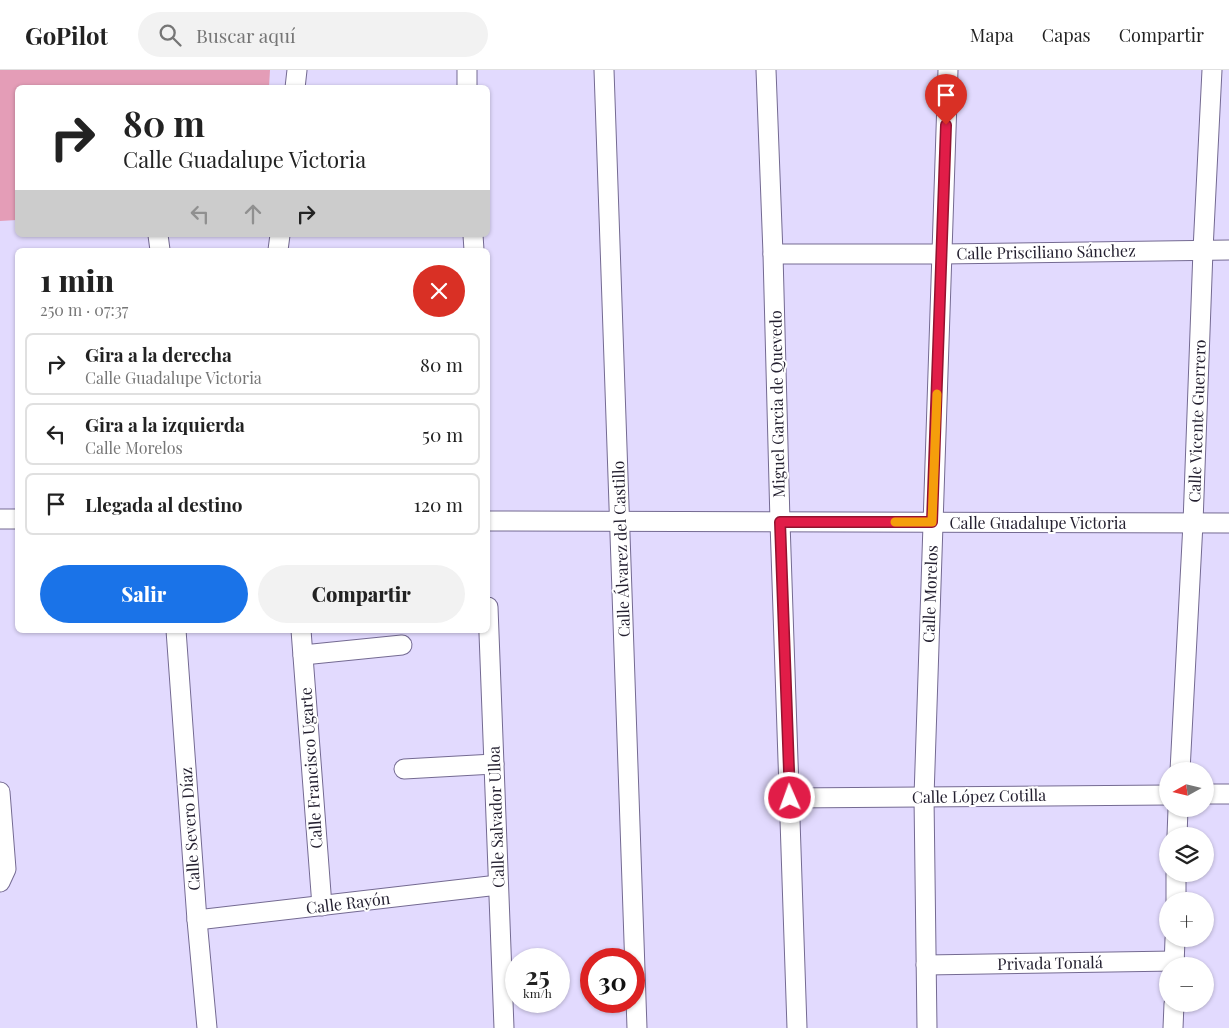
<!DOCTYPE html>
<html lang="es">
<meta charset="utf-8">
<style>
:root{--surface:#fff;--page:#f2f2f2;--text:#222;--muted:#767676;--line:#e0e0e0;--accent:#1a73e8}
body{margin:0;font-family:"Playfair Display",serif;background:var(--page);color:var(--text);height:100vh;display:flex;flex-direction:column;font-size:19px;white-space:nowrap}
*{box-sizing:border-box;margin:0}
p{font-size:16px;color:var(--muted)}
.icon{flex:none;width:28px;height:28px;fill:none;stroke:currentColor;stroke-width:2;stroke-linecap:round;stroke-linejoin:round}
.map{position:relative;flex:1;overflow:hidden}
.side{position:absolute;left:15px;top:178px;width:475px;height:385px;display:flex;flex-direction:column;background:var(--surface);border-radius:8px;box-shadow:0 1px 4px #0004}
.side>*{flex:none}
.top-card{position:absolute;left:15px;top:15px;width:475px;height:152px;border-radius:8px;box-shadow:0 1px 4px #0004;background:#fff;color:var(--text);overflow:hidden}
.needle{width:32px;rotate:262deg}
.controls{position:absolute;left:1159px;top:692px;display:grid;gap:10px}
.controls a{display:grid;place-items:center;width:55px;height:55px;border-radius:50%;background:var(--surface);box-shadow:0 1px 4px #0004;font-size:25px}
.speed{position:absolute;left:505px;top:878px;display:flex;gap:10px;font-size:25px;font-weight:700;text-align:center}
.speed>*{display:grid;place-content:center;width:65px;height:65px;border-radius:50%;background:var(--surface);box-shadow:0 1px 4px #0004;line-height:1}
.speed small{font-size:12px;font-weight:400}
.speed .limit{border:8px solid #d22;background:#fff;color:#111}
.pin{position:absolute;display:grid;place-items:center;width:42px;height:42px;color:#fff;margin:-51px -21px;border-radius:50% 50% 50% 0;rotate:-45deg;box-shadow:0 0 5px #0007}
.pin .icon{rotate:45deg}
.me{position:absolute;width:55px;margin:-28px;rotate:358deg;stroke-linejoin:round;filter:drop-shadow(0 0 4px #0008)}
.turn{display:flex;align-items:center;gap:18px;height:105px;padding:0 25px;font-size:22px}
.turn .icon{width:65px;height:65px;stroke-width:2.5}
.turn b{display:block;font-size:35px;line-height:42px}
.lanes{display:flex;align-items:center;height:48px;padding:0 25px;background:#0003;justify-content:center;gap:25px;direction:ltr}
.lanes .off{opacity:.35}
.round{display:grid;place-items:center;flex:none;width:52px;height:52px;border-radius:26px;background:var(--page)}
.head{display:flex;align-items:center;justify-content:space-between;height:85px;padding:0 25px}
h1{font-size:30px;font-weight:800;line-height:38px}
.button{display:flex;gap:10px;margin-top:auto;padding:10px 25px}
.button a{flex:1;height:58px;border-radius:30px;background:var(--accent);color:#fff;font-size:20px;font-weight:800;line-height:58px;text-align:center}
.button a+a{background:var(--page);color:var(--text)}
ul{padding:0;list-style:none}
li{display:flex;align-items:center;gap:15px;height:62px;margin:0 10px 8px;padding:0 15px;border:2px solid var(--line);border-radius:8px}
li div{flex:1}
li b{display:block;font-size:19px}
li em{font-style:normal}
header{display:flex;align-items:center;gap:30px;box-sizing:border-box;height:70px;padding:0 25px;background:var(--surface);border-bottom:1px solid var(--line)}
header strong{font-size:24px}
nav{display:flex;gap:28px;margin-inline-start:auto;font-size:18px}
.search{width:350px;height:45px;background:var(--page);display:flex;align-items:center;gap:12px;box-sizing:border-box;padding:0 18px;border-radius:28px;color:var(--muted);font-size:19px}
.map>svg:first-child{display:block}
.green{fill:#e49db7}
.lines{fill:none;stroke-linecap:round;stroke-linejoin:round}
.minor-casing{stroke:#746a92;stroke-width:21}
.minor{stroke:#fff;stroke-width:19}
.route-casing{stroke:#92132f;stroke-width:12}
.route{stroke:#e11d48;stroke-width:9}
.slow{stroke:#f59e0b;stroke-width:9}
.labels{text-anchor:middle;stroke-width:4;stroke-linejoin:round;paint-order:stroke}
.street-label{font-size:16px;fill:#242030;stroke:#fff}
</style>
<header>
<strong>GoPilot</strong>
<div class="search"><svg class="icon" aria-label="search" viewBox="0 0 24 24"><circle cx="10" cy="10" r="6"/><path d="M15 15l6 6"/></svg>Buscar aquí</div>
<nav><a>Mapa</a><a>Capas</a><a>Compartir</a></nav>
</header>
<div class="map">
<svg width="1229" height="958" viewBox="0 0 1229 958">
<rect width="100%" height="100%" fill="#e2dafe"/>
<path class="green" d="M0 0H270L269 17 18 18 17 150 0 151Z"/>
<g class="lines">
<defs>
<g id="minor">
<path d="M467 0V18"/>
<path d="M604 0 637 958"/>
<path d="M766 0 773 184 780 452 797 958"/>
<path d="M295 18 297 0"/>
<path d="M158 165 160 180"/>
<path d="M473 165 474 180"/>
<path d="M278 180 280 165"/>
<path d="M773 184H941L1229 180"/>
<path d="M0 449H18"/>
<path d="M488 451 1229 453"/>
<path d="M488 537 504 958"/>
<path d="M176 560 197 850 207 958"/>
<path d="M301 560 322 836"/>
<path d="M303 585 402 575"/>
<path d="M404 699 494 694"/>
<path d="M1180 701 1193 453 1203 180 1212 0"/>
<path d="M0 722 6 799 0 812"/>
<path d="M1205 724H1229"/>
<path d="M790 728 1168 725"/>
<path d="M1177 766 1178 739"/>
<path d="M1176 831V804"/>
<path d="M197 850 498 815"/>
<path d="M926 895 1175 891"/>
<path d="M1174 896 1175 869"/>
<path d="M927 958 924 727 948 0"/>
<path d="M1173 958 1174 934"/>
</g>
</defs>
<use href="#minor" class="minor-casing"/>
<use href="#minor" class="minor"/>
</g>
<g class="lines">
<defs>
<path id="route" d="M790 728 780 452H932L946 55"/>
</defs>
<use href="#route" class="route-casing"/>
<use href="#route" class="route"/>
<path class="slow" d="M895 452H932L937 324"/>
</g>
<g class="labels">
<g class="street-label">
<text transform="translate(1046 182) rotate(-1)" y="6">Calle Prisciliano Sánchez</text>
<text transform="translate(777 334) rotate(-91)" y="6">Miguel Garcia de Quevedo</text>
<text transform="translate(1197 351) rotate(-88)" y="6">Calle Vicente Guerrero</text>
<text x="1038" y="459">Calle Guadalupe Victoria</text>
<text transform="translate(621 479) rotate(-92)" y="6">Calle Álvarez del Castillo</text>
<text transform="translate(930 524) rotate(-88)" y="6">Calle Morelos</text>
<text transform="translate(311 698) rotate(-94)" y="6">Calle Francisco Ugarte</text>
<text transform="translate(979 726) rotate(-1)" y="6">Calle López Cotilla</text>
<text transform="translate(496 747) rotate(-92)" y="6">Calle Salvador Ulloa</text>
<text transform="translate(190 759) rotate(-94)" y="6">Calle Severo Díaz</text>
<text transform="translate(348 833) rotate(-7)" y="6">Calle Rayón</text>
<text transform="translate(1050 893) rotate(-1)" y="6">Privada Tonalá</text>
</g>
</g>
</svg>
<div class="controls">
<a><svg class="needle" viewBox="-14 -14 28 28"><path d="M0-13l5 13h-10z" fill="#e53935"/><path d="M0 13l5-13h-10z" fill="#767676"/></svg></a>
<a><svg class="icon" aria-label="layers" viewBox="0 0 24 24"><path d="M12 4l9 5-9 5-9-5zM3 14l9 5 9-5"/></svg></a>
<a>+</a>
<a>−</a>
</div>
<div class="speed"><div>25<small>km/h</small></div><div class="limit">30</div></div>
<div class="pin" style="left:946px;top:55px;background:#d93025"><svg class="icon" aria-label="arrive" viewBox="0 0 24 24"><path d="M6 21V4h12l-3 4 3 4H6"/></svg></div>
<svg class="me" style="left:790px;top:728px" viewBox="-20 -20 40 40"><circle r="17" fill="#e11d48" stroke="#fff" stroke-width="3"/><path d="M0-11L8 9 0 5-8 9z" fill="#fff"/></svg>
<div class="top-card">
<div class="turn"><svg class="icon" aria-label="right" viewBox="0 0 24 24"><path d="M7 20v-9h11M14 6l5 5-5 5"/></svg><div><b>80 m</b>Calle Guadalupe Victoria</div></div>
<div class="lanes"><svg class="icon off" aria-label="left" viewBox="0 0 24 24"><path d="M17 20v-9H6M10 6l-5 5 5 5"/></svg><svg class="icon off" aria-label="ahead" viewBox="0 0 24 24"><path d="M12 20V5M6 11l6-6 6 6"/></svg><svg class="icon" aria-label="right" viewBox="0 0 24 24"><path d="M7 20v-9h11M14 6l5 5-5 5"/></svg></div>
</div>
<section class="side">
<div class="head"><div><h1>1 min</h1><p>250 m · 07:37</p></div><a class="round" style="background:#d93025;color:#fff"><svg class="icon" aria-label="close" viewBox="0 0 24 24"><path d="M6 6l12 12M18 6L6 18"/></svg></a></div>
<ul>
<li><svg class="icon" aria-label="right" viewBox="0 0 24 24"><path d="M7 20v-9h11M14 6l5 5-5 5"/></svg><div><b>Gira a la derecha</b><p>Calle Guadalupe Victoria</p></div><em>80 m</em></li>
<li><svg class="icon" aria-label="left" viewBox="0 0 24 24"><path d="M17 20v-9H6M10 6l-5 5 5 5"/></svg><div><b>Gira a la izquierda</b><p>Calle Morelos</p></div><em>50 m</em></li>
<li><svg class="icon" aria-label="arrive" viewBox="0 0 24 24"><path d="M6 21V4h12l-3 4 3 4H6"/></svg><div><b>Llegada al destino</b></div><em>120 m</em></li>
</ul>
<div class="button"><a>Salir</a><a>Compartir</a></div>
</section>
</div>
